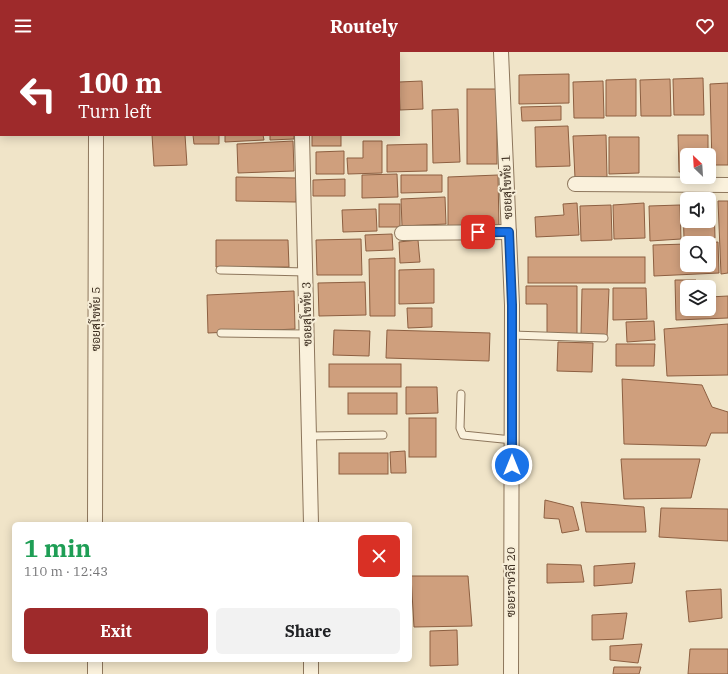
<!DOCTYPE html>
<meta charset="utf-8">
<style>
:root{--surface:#fff;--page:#f2f2f2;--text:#202124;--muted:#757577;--accent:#9e2a2b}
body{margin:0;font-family:"IBM Plex Serif",Sarabun,serif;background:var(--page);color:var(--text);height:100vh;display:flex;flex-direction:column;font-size:15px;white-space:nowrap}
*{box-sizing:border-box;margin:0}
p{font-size:13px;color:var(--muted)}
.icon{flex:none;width:22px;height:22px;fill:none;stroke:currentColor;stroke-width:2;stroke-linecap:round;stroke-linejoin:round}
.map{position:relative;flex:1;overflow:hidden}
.drawer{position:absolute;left:12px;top:470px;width:400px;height:140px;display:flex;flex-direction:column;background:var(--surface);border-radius:6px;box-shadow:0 2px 10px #0003}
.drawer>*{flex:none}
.hud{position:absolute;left:0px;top:0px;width:400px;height:84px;box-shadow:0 2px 10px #0003;background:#9e2a2b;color:#fff;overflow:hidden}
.needle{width:26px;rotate:335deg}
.controls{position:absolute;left:680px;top:96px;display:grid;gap:8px}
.controls a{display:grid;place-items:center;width:36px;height:36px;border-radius:6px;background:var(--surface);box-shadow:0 2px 10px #0003;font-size:20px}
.pin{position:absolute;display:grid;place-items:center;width:34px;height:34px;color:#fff;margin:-17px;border-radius:8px;box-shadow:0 2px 6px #0006}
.me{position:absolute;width:44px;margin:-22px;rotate:0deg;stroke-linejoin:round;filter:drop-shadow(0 0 3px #0008)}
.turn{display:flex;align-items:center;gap:14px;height:84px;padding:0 12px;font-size:18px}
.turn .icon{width:52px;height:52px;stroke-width:2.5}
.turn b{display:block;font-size:28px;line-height:34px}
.round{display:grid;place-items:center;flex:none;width:42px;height:42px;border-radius:6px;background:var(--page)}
.summary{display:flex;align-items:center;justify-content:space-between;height:68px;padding:0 12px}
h1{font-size:24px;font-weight:700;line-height:30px;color:#1e9e55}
.primary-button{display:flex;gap:8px;margin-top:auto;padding:8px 12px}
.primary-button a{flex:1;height:46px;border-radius:6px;background:var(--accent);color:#fff;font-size:16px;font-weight:700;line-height:46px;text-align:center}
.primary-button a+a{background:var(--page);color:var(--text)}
header{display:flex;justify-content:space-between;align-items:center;height:52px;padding:0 12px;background:var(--accent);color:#fff;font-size:18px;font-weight:700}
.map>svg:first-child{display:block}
.building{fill:#cf9f7d;stroke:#8d5f41}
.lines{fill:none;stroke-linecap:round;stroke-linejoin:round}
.lane-casing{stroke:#8d765c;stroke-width:9}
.street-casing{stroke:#8d765c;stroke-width:16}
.lane{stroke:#faf1dc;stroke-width:7}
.street{stroke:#faf1dc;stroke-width:14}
.route-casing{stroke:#114b97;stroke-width:10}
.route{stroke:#1a73e8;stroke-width:7}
.labels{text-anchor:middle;stroke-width:4;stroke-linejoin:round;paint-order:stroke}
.street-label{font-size:12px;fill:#3d2e20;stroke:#f7eed8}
</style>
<header><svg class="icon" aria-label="menu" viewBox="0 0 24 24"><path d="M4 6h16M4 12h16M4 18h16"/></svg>Routely<svg class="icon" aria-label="heart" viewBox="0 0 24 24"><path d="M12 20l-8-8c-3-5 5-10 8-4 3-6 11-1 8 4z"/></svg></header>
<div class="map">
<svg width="728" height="622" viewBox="0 0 728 622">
<rect width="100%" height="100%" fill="#f0e4c8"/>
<g class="building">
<path d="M569 22V51L519 52V23Z"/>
<path d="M703 26 704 63H674L673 27Z"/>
<path d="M636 27V64H606V28Z"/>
<path d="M670 27 671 64H641L640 28Z"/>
<path d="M422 29 423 57 400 58 399 30Z"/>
<path d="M603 29 604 66H574L573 30Z"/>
<path d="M728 31V113H712L710 32Z"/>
<rect x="467" y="37" width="30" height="75"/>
<path d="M561 54V68L522 69 521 55Z"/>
<path d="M458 57 460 110 433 111 432 58Z"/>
<path d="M568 74 570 114 536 115 535 75Z"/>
<path d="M152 83H185L187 113 154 114Z"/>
<path d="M193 83H219V92H194Z"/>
<path d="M225 83H263L264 88 225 90Z"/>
<path d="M270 83H294V87L270 88Z"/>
<rect x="312" y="83" width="29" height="11"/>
<path d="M606 83 607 125 575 126 573 84Z"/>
<path d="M678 83H708V103H687V120H679Z"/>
<path d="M609 85H639V121L609 122Z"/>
<path d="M293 89 294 119 238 121 237 92Z"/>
<path d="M363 89H382V121L348 122 347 106H363Z"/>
<path d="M427 92V119L387 120V93Z"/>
<path d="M344 99V122H316V100Z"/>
<path d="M397 122 398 145 362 146V123Z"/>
<path d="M401 123H442V140L401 141Z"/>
<path d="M498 123 499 176 448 177V125Z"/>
<path d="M236 125 297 126 296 150 236 149Z"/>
<path d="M345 127V144H313V128Z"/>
<path d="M445 145 446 172 402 174 401 147Z"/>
<path d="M718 149H728V221L721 222Z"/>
<path d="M577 151 579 183 536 185 535 165 564 163 563 152Z"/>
<path d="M644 151 645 186 614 187 613 153Z"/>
<path d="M709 151H714L715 186 684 187 683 152H687V169H709Z"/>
<rect x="379" y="152" width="21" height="23"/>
<path d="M611 153 612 188 581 189 580 154Z"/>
<path d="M680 153 681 187 650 189 649 154Z"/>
<path d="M376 157 377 179 343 180 342 158Z"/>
<path d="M392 182 393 198 366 199 365 183Z"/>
<path d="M361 187 362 223H317L316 188Z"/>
<path d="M216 188H288L289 215H216Z"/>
<path d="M418 188 420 210 400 211 399 190Z"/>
<path d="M718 190 719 221 654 224 653 193 687 192V213H709V191H704Z"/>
<rect x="528" y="205" width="117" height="26"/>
<path d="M395 206V264H370L369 207Z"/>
<path d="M434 217V251L399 252V218Z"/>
<path d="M675 228H696V235H687V257H709V245L728 244V266L676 268Z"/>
<path d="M365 230 366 263 319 264 318 231Z"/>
<path d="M526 234H577V283L547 282V252H526Z"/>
<path d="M613 236H646L647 267 613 268Z"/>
<path d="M582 237H609L607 284 581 283Z"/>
<path d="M294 239 295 277 208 281 207 243Z"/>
<path d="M407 256H432V275L408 276Z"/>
<path d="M654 269 655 288 627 290 626 270Z"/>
<path d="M728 272V323L667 324 664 277Z"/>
<path d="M334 278 370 279 369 304 333 303Z"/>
<path d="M387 278 490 281 489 309 386 306Z"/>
<path d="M558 290 593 291 592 320 557 319Z"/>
<path d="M616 292H655L654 314H616Z"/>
<rect x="329" y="312" width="72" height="23"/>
<path d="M622 327 702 333 712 355 728 360V381H711L706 394 624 392Z"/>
<path d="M406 335H437L438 361 406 362Z"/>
<rect x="348" y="341" width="49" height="21"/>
<rect x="409" y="366" width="27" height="39"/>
<path d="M405 399 406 421H391L390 400Z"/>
<rect x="339" y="401" width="49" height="21"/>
<path d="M621 407H700L691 446 624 447Z"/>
<path d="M545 448 573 455 579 478 562 481 559 467 544 466Z"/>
<path d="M581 450 644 455 646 480H586Z"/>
<path d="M661 456 728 457V489L659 485Z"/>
<path d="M635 511 632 531 594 534V514Z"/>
<path d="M547 512 581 513 584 530 547 531Z"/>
<path d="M411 524H468L472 574 414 575Z"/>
<path d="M721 537 722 566 689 570 686 539Z"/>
<path d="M627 561 623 587 592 588V563Z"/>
<path d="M457 578 458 613 430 614V579Z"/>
<path d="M642 592 638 611 610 608V594Z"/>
<path d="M690 597H728V622H688Z"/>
<path d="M614 615H641L639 622H613Z"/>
</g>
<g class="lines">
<defs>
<g id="lane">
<path d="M220 218 306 220"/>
<path d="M221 281 307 282"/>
<path d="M512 283 604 286"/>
<path d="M461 342 460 376 463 383 512 388"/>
<path d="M310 384 383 383"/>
</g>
<g id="street">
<path d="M300 0V1"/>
<path d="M501 0 512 253 511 622"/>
<path d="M96 1V0"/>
<path d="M302 83 311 472"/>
<path d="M575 132 728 133"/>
<path d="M402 181 509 180"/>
<path d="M95 472 96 83"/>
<path d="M311 608V622"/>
<path d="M95 622V608"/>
</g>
</defs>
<use href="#lane" class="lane-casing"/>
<use href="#street" class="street-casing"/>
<use href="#lane" class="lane"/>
<use href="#street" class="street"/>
</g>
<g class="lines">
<defs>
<path id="route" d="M478 180H509L512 253V413"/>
</defs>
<use href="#route" class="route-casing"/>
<use href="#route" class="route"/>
</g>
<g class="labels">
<g class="street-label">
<text transform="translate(507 135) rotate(-92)" y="4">ซอยสุโขทัย 1</text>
<text transform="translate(307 262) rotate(-91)" y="4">ซอยสุโขทัย 3</text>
<text transform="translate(96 267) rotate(-90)" y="4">ซอยสุโขทัย 5</text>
<text transform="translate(511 530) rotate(-90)" y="4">ซอยราชวิถี 20</text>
</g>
</g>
</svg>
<div class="controls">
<a><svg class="needle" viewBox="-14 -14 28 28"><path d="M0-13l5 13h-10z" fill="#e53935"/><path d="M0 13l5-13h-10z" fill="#757577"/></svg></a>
<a><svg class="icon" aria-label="sound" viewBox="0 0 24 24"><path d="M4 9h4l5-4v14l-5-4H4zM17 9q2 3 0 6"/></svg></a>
<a><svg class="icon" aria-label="search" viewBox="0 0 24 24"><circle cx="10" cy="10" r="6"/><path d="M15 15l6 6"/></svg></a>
<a><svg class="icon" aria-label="layers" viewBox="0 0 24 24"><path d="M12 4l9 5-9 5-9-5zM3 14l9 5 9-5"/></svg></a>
</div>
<div class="pin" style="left:478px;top:180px;background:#d93025"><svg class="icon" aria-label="arrive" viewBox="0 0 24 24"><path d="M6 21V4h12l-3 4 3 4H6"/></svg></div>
<svg class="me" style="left:512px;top:413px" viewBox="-20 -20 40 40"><circle r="17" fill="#1a73e8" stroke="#fff" stroke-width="3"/><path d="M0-11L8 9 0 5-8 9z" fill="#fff"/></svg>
<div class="hud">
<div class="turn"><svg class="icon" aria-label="left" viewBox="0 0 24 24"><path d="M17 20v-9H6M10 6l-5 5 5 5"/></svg><div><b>100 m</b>Turn left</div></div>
</div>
<section class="drawer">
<div class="summary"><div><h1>1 min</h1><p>110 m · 12:43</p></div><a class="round" style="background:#d93025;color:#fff"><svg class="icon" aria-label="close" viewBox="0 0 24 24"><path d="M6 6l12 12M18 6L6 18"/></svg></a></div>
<div class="primary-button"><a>Exit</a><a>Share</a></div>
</section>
</div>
